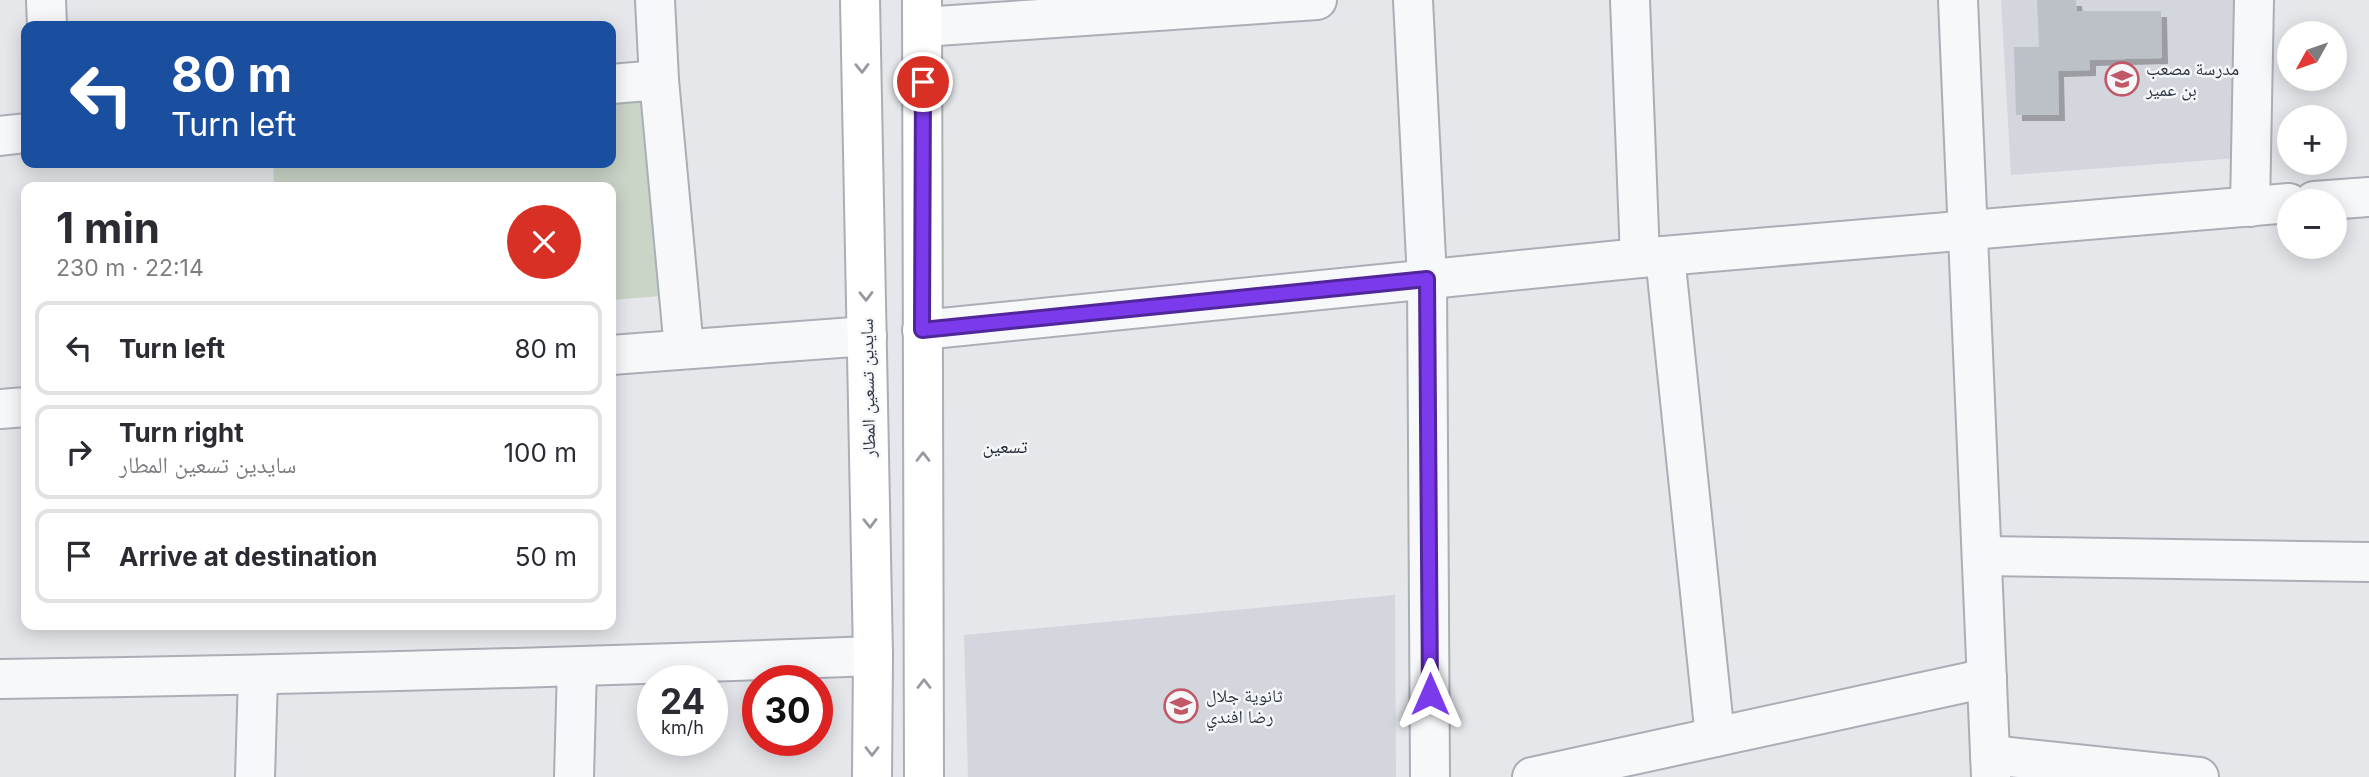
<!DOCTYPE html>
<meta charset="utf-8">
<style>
:root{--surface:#fff;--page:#f7f7f7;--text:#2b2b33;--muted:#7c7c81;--line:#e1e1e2}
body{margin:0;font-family:Inter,"Noto Naskh Arabic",sans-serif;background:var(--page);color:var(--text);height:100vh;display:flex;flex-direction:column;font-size:26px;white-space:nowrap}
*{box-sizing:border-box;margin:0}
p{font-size:23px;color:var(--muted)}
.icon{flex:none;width:38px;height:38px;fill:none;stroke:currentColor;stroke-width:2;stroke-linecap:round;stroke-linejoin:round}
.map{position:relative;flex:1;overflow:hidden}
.panel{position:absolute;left:21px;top:182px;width:595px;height:448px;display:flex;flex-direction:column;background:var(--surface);border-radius:14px;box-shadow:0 4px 18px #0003}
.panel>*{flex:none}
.top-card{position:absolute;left:21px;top:21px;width:595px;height:147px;border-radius:14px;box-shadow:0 4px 18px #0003;background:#1a4fa0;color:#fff;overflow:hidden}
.needle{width:46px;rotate:230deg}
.buttons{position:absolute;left:2277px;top:21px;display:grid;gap:14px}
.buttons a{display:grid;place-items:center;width:70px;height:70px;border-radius:50%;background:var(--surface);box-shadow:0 4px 18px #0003;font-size:35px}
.speed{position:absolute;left:637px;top:665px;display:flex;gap:14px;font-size:35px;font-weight:700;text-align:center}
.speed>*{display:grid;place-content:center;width:91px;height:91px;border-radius:50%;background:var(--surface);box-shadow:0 4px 18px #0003;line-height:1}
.speed small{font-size:18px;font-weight:400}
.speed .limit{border:10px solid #d22;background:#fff;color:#111}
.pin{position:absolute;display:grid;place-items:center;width:60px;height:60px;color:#fff;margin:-30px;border:4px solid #fff;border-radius:50%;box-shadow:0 2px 7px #0007}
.me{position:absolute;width:77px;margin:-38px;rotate:0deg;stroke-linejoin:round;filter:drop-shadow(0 0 5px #0008)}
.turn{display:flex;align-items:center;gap:24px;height:147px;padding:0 35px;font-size:32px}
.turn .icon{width:91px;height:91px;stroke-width:2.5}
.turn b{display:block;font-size:49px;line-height:60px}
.round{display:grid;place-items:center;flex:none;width:74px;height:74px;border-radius:37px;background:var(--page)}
.overview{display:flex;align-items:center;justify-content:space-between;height:119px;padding:0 35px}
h1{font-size:42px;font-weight:700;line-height:52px}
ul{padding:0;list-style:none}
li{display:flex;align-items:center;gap:21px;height:94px;margin:0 14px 10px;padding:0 21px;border:4px solid var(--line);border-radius:14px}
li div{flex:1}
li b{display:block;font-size:26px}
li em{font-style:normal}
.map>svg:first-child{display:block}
.built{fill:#d3d6dd}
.green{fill:#cad4c7}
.building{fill:#bcc0c7;filter:url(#shadow)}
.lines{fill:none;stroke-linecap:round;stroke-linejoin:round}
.street-casing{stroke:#aaaeb5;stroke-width:42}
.secondary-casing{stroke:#aaaeb5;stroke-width:42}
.street{stroke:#f7f8fa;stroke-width:38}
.secondary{stroke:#fff;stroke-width:38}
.oneway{stroke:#969aa0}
.route-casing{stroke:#51269a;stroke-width:18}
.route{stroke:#7c3aed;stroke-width:12}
.labels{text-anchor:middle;stroke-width:5;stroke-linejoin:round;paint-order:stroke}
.poi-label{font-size:18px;fill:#2e3542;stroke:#f4f6f8;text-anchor:start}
.street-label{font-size:18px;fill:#2e3542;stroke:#f4f6f8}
.neighbourhood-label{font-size:19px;fill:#202633;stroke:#f4f6f8}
</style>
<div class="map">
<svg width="2369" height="777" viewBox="0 0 2369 777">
<defs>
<filter id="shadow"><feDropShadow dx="6" dy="6" stdDeviation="0" flood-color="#0004"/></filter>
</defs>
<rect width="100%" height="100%" fill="#e5e7eb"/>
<g class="built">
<path d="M2001 0H2239L2238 158 2011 175Z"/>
<path d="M1395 595 1396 777H968L964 635Z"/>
</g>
<path class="green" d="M650 100 661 296 611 300V187H274L273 163H611V104Z"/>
<path class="building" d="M2037 0H2076L2077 11H2161L2162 58 2090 60V70L2058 71 2059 115H2016L2014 47H2039Z"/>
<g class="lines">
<defs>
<g id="street">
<path d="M46 0 47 26"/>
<path d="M655 0 659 80 684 349"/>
<path d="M1413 0 1427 279 1430 777"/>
<path d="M1630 0 1640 258"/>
<path d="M1958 0 1991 777"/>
<path d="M923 27 1317 0"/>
<path d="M611 84 659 80"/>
<path d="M0 136 26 133"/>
<path d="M2314 201 2369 197"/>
<path d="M2250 207 2254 0"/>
<path d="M1665 256 1715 737"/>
<path d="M922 330 1640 258 2289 203"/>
<path d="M611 355 867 336"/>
<path d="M0 409 26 407"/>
<path d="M1982 556 2369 562"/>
<path d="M0 679C291 675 582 667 873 656"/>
<path d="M1990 755 2199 777"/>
<path d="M255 777 258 676"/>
<path d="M574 777 577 667"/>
<path d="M1532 777 1987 678"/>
</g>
<g id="secondary">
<path d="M860 0 873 656 872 777"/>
<path d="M922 0 924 777"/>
</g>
</defs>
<use href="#street" class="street-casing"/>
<use href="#secondary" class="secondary-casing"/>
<use href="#street" class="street"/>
<use href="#secondary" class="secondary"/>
</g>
<defs><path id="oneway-chevron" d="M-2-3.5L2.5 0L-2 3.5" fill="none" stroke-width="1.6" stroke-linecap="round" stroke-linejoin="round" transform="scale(1.75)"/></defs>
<g class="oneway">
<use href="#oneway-chevron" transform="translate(862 68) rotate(89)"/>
<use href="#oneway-chevron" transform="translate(866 296) rotate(89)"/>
<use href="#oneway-chevron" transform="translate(923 457) rotate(-90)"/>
<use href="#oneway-chevron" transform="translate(870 523) rotate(89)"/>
<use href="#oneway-chevron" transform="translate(924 684) rotate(-90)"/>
<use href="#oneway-chevron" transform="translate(872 751) rotate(90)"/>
</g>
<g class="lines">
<defs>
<path id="route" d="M923 82 922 330 1427 279 1430 694"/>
</defs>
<use href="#route" class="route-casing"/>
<use href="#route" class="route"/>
</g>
<defs>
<symbol id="school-ring" viewBox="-11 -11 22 22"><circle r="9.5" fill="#f4f6f8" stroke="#c15867" stroke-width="1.5"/><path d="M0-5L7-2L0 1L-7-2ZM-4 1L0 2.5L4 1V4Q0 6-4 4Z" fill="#c15867"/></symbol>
</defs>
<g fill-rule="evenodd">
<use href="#school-ring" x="2103" y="60" width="38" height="38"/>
<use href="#school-ring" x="1162" y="687" width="38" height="38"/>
</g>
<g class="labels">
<g class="poi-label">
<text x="2146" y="75">مدرسة مصعب<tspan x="2146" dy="21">بن عمير</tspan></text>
<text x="1206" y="702">ثانوية جلال<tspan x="1206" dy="21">رضا افندي</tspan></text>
</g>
<g class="street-label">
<text transform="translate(868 388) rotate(-91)" y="6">سايدين تسعين المطار</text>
</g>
<g class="neighbourhood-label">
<text x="1005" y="453">تسعین</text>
</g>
</g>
</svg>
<div class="buttons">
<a><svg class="needle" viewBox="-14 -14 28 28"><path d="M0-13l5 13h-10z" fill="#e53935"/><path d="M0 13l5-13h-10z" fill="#7c7c81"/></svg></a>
<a>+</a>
<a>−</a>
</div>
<div class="speed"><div>24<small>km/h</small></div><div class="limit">30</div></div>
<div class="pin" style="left:923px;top:82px;background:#d93025"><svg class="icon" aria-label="arrive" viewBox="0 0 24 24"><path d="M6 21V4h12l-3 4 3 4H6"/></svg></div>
<svg class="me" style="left:1430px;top:694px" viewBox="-20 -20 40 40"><path d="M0-17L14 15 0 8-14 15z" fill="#7c3aed" stroke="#fff" stroke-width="4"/></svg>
<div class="top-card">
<div class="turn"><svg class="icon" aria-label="left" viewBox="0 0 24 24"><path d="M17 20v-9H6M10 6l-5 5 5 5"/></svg><div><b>80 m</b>Turn left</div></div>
</div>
<section class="panel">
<div class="overview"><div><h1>1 min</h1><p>230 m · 22:14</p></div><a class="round" style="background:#d93025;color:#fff"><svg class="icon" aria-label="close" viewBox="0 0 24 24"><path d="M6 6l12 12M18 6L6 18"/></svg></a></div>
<ul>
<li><svg class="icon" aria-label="left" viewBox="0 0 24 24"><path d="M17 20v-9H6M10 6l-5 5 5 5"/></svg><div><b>Turn left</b></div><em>80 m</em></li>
<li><svg class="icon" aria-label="right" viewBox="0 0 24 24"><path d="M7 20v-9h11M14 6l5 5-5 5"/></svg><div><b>Turn right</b><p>سايدين تسعين المطار</p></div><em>100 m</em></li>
<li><svg class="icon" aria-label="arrive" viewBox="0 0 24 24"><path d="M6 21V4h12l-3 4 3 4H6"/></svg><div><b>Arrive at destination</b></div><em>50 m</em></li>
</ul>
</section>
</div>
